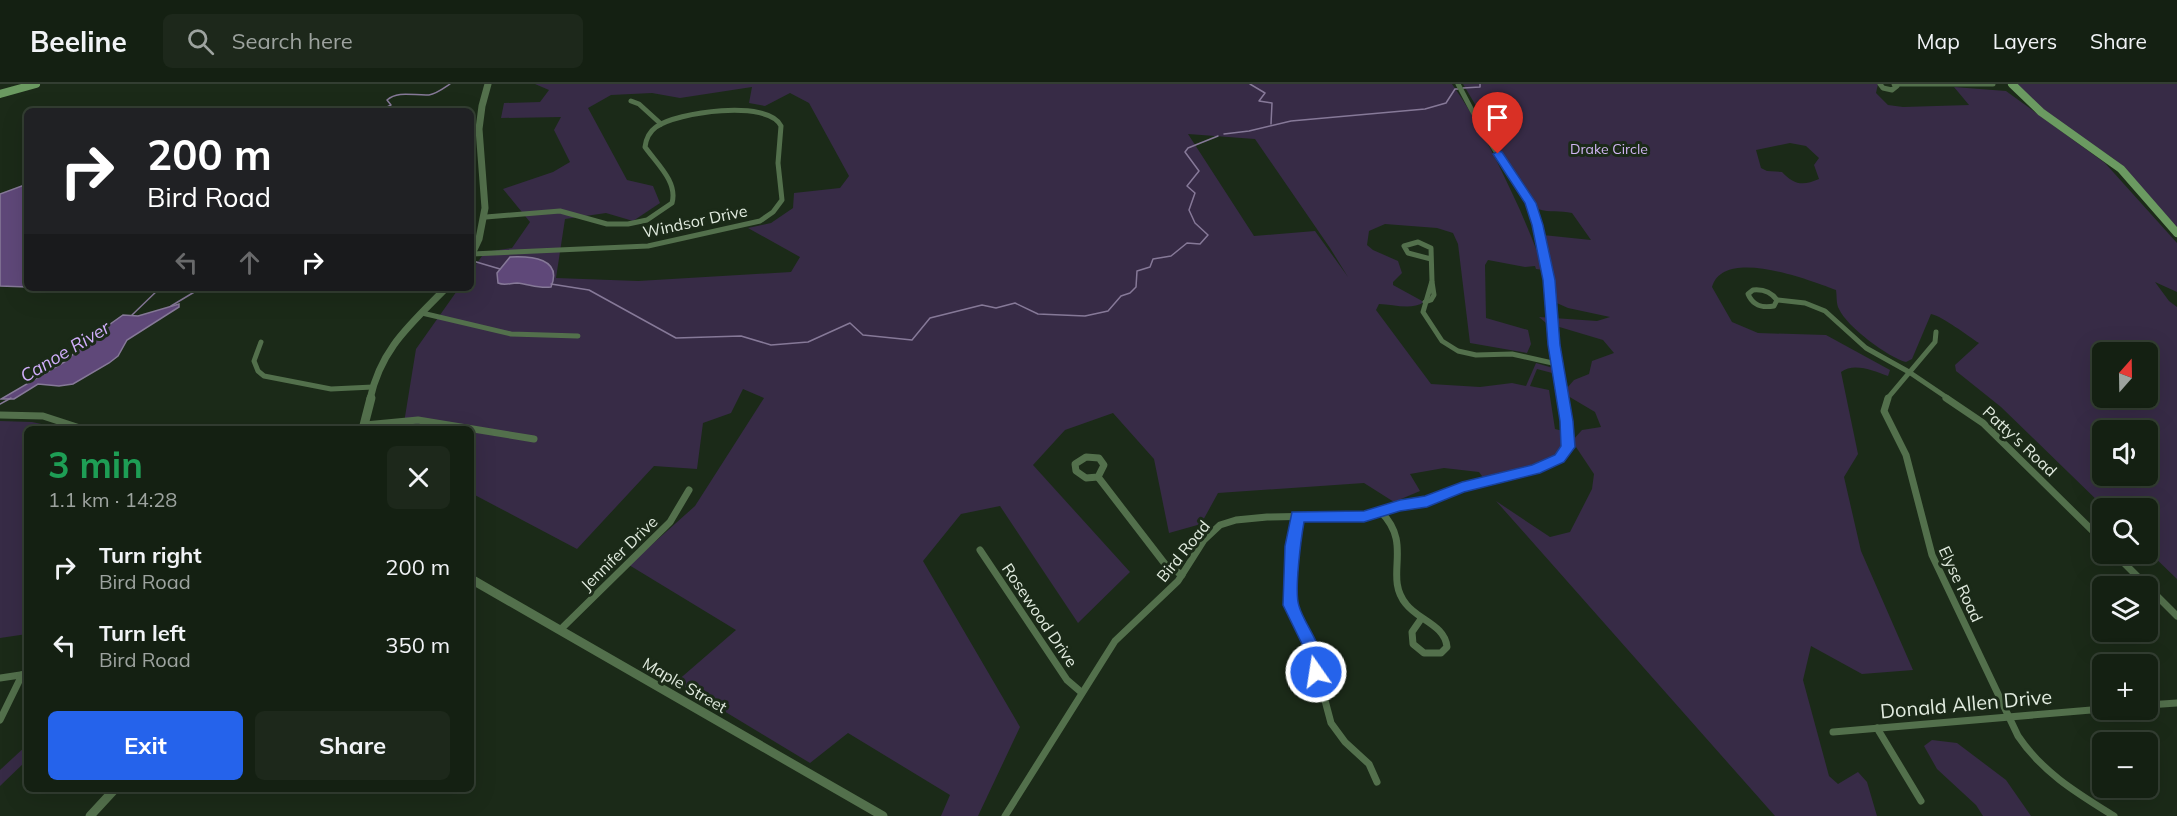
<!DOCTYPE html>
<meta charset="utf-8">
<style>
:root{--surface:#142012;--page:#1d281b;--text:#f1f3f6;--muted:#9da39f;--line:#333e32;--accent:#2563eb}
body{margin:0;font-family:Mulish,sans-serif;background:var(--page);color:var(--text);height:100vh;display:flex;flex-direction:column;font-size:22px;white-space:nowrap}
*{box-sizing:border-box;margin:0}
p{font-size:20px;color:var(--muted)}
.icon{flex:none;width:33px;height:33px;fill:none;stroke:currentColor;stroke-width:2;stroke-linecap:round;stroke-linejoin:round}
.map{position:relative;flex:1;overflow:hidden}
.details{position:absolute;left:24px;top:342px;width:450px;height:366px;display:flex;flex-direction:column;background:var(--surface);border-radius:9px;box-shadow:0 6px 24px #0002,0 0 0 2px var(--line)}
.details>*{flex:none}
.guide{position:absolute;left:24px;top:24px;width:450px;height:183px;border-radius:9px;box-shadow:0 6px 24px #0002,0 0 0 2px var(--line);background:#202124;color:#fff;overflow:hidden}
.needle{width:39px;rotate:20deg}
.tools{position:absolute;left:2092px;top:258px;display:grid;gap:12px}
.tools a{display:grid;place-items:center;width:66px;height:66px;border-radius:9px;background:var(--surface);box-shadow:0 6px 24px #0002,0 0 0 2px var(--line);font-size:30px}
.pin{position:absolute;display:grid;place-items:center;width:51px;height:51px;color:#fff;margin:-62px -26px;border-radius:50% 50% 50% 0;rotate:-45deg;box-shadow:0 0 6px #0007}
.pin .icon{rotate:45deg}
.me{position:absolute;width:66px;margin:-33px;rotate:347deg;stroke-linejoin:round;filter:drop-shadow(0 0 4px #0008)}
.turn{display:flex;align-items:center;gap:21px;height:126px;padding:0 24px;font-size:27px}
.turn .icon{width:78px;height:78px;stroke-width:2.5}
.turn b{display:block;font-size:42px;line-height:51px}
.lanes{display:flex;align-items:center;height:57px;padding:0 24px;background:#0003;justify-content:center;gap:30px;direction:ltr}
.lanes .off{opacity:.35}
.round{display:grid;place-items:center;flex:none;width:63px;height:63px;border-radius:9px;background:var(--page)}
.overview{display:flex;align-items:center;justify-content:space-between;height:102px;padding:0 24px}
h1{font-size:36px;font-weight:700;line-height:45px;color:#1e9e55}
.cta{display:flex;gap:12px;margin-top:auto;padding:12px 24px}
.cta a{flex:1;height:69px;border-radius:9px;background:var(--accent);color:#fff;font-size:24px;font-weight:700;line-height:69px;text-align:center}
.cta a+a{background:var(--page);color:var(--text)}
ul{padding:0;list-style:none}
li{display:flex;align-items:center;gap:18px;height:78px;padding:0 24px}
li div{flex:1}
li b{display:block;font-size:22px}
li em{font-style:normal}
header{display:flex;align-items:center;gap:36px;box-sizing:border-box;height:84px;padding:0 30px;background:var(--surface);border-bottom:2px solid var(--line)}
header strong{font-size:28px}
nav{display:flex;gap:33px;margin-inline-start:auto;font-size:21px}
.search{width:420px;height:54px;background:var(--page);display:flex;align-items:center;gap:15px;box-sizing:border-box;padding:0 21px;border-radius:9px;color:var(--muted);font-size:22px}
.map>svg:first-child{display:block}
.green{fill:#372b46;fill-rule:evenodd}
.water{fill:#5f4879;stroke:#867998;stroke-width:1.5}
.lines{fill:none;stroke-linecap:round;stroke-linejoin:round}
.stream{stroke:#867998;stroke-width:1.5}
.minor-far1{stroke:#53704c;stroke-width:5}
.minor{stroke:#53704c;stroke-width:7}
.tertiary-far1{stroke:#53704c;stroke-width:7}
.tertiary{stroke:#53704c;stroke-width:9}
.secondary{stroke:#6b9a61;stroke-width:8}
.route{fill:#2563eb;stroke:#184099;stroke-width:1.5}
.labels{text-anchor:middle;stroke-width:6;stroke-linejoin:round;paint-order:stroke}
.far-park-label{font-size:14px;fill:#d2b6f4;stroke:#1b2a18}
.street-label{font-size:16px;fill:#e1ebdf;stroke:#1b2a18}
.water-label{font-size:18px;font-style:italic;fill:#d1aefb;stroke:#1b2a18}
.near-street-label{font-size:20px;fill:#e1ebdf;stroke:#1b2a18}
</style>
<header>
<strong>Beeline</strong>
<div class="search"><svg class="icon" aria-label="search" viewBox="0 0 24 24"><circle cx="10" cy="10" r="6"/><path d="M15 15l6 6"/></svg>Search here</div>
<nav><a>Map</a><a>Layers</a><a>Share</a></nav>
</header>
<div class="map">
<svg width="2177" height="732" viewBox="0 0 2177 732">
<rect width="100%" height="100%" fill="#1b2a18"/>
<g class="green">
<path d="M535 0H1452C1479 38 1500 83 1520 126 1528 145 1538 167 1543 186L1536 185 1535 182 1525 183 1488 176 1485 181 1486 234 1528 246 1531 260 1527 269 1470 259 1458 160 1453 149 1437 144 1385 140 1369 147 1367 161 1373 166 1398 177 1402 189 1393 198V201L1424 218C1411 227 1393 220 1379 220L1376 226 1431 300 1480 303 1512 299 1526 302 1536 279 1553 284 1556 290 1537 285 1530 302 1549 306 1555 345 1563 347C1564 355 1566 362 1560 369 1551 382 1501 392 1485 396L1479 388 1444 384 1410 390 1420 407 1394 418 1364 399 1218 409 1201 440 1169 449 1154 375 1113 329 1065 346 1033 381 1130 488 1078 539 1000 422 961 430 923 477 1020 643 978 732H941L950 711 848 649 810 679 676 598 736 546 629 481 695 422 764 314 743 305 731 329 703 339 697 385 654 382 577 465 471 409V345H403L416 265 459 204H471V187L485 168 512 164 530 138 503 105 553 88 570 78 554 46 561 33 501 34 504 19 540 18 549 6ZM752 3 749 19 765 22 790 9 809 19 849 92 840 104 794 109 793 124 771 139 748 144 800 173 791 188 638 197 556 194 565 135 606 129 633 137 660 119 653 102 627 96 588 24 611 11 652 9 680 14ZM1188 50 1255 55 1330 164 1348 193 1315 147 1254 152Z"/>
<path d="M1463 0H1878L1876 9 1888 21 1903 23 1969 21 1954 3 2006 7 2105 79 2177 159V208L2155 198 2169 217 2177 223V495L2148 467V424H2105L2001 323 1956 287 1955 281 1979 259C1966 251 1944 233 1931 230L1912 275 1906 278C1889 274 1846 242 1839 225 1836 220 1837 212 1836 206 1811 197 1724 162 1712 203L1732 238 1758 249 1826 251 1890 286 1888 292C1874 287 1854 278 1841 288L1858 370 1844 393 1861 467 1913 586 1862 590 1811 562 1803 596 1829 692 1838 700 1858 688 1867 698 1877 732H1775L1496 417 1550 453 1570 448 1592 405 1594 390 1572 357 1582 346 1601 343 1595 328 1568 312 1567 304 1574 296 1589 290 1592 277 1614 269 1603 256 1546 239 1539 233 1597 237 1610 233 1568 224 1550 216 1543 151 1591 156 1572 129C1560 126 1550 129 1538 125L1495 58 1509 55 1511 51 1485 37ZM1790 59 1806 62 1819 74 1814 81 1819 95C1803 102 1794 101 1782 88L1767 87 1761 84 1756 66ZM2103 268H2148V314H2103ZM2103 346H2148V392H2103Z"/>
<path d="M2016 0H2177V143L2114 75 2047 30Z"/>
<path d="M0 337 32 338 65 345H27V550L0 554Z"/>
<path d="M1932 656 1957 659 2006 696 2031 732H1983L1976 721 1937 685 1924 662Z"/>
<path d="M27 661V676L0 702V686Z"/>
</g>
<g class="water">
<path d="M27 100V203L0 202V110Z"/>
<path d="M510 173C531 172 563 174 551 203 539 205 529 200 517 199 510 199 505 202 498 199L497 189Z"/>
<path d="M179 220V223L127 256 118 272 109 279 73 300 59 302 38 300 14 315H1L68 276 82 260 123 231 138 232Z"/>
</g>
<g class="lines">
<g class="stream">
<path d="M1250 0 1265 9 1259 17 1272 19 1271 40"/>
<path d="M1463 4 1480 3V0"/>
<path d="M379 27 391 21 387 16C398 6 415 12 429 11 436 10 444 4 450 0"/>
<path d="M1224 50 1249 47 1291 37 1425 25 1446 19 1455 5H1458"/>
<path d="M473 177 500 185"/>
<path d="M551 200 589 206 676 254 741 252 771 261 808 258 850 239 863 251 912 256 930 234 982 221 996 224 1015 219 1038 230 1085 232 1108 227 1121 212 1130 209 1136 203 1137 187 1150 183 1153 175 1171 172 1187 159 1200 160 1208 151 1195 139 1189 126 1195 109 1187 102 1199 87 1185 68 1188 64 1218 52"/>
<path d="M171 222 201 204"/>
<path d="M132 231 160 204"/>
<path d="M0 320 11 314"/>
</g>
<g class="minor-far1">
<path d="M1458 0C1471 24 1483 49 1499 72 1512 91 1526 108 1534 130 1554 189 1553 254 1563 315"/>
<path d="M1880 0 1883 4 1892 6 1897 2"/>
<path d="M1894 0H1993"/>
<path d="M631 17 639 20 661 40"/>
<path d="M472 170 648 162 760 137 773 128 782 116 778 79 781 42C769 15 676 28 656 43 649 48 646 55 645 63 657 80 678 98 672 119L647 136 628 140H607L560 127 486 133"/>
<path d="M1431 175 1408 169 1404 162 1418 158 1431 164 1432 197 1423 228 1442 257 1458 267 1476 271 1512 270 1557 280"/>
<path d="M1753 206C1763 205 1771 208 1777 216L1774 222C1762 224 1753 222 1748 210Z"/>
<path d="M1777 216 1805 219 1825 227 1866 264 1909 288 1949 315"/>
<path d="M1425 218 1431 216 1434 211 1432 198"/>
<path d="M422 229 511 250 578 252"/>
<path d="M261 258 254 277 258 287 264 292 331 305 373 303"/>
<path d="M1887 315 1935 258 1936 248"/>
</g>
<g class="minor">
<path d="M1888 314 1884 327 1906 371 1932 471 2018 652C2043 689 2077 709 2114 732"/>
<path d="M1946 314 1983 339 2103 457"/>
<path d="M0 331 43 332 83 345"/>
<path d="M365 341 418 336 534 355"/>
<path d="M1086 373 1099 374 1104 381 1098 393 1086 394 1076 387 1075 380Z"/>
<path d="M1098 393 1165 480 1182 491"/>
<path d="M1381 428C1414 461 1383 492 1406 520 1418 536 1445 541 1447 563L1441 569H1424L1413 560 1412 548 1421 535"/>
<path d="M1298 432 1293 462 1292 526 1310 560 1331 639 1345 658 1369 680 1377 698"/>
<path d="M980 466 1067 596 1081 608"/>
<path d="M2115 470 2177 532"/>
<path d="M560 546 670 438 689 406"/>
<path d="M0 594 27 590"/>
<path d="M2148 621 2177 619"/>
<path d="M0 636 22 591"/>
<path d="M1877 644 1921 717"/>
<path d="M1833 648 2103 625"/>
<path d="M1005 732 1115 557 1178 497 1204 456 1220 441 1236 436 1267 433 1371 431 1400 421 1432 416 1462 403 1535 385 1559 375 1566 367 1567 337 1563 314"/>
</g>
<g class="tertiary-far1">
<path d="M471 172 479 155 485 124 479 45 482 22 488 0"/>
<path d="M370 315C381 264 411 240 446 204"/>
</g>
<g class="tertiary">
<path d="M363 345 371 314"/>
<path d="M471 495 883 732"/>
<path d="M90 732 115 705"/>
</g>
<g class="secondary">
<path d="M2012 0 2041 28 2121 85 2177 149"/>
<path d="M0 10 36 0"/>
</g>
</g>
<path class="route" d="M1498 67 1502 68 1536 119 1543 141 1555 196 1560 261 1573 337 1575 363 1564 378 1540 389 1464 408 1427 423 1400 427 1364 438H1304C1301 455 1294 508 1299 522 1304 541 1331 572 1322 592L1316 594 1311 592 1302 560 1283 521 1285 462 1292 428 1364 427 1400 416 1425 412 1462 398 1532 381 1555 371 1561 362 1560 337 1548 261 1543 196 1532 141 1525 119 1493 70Z"/>
<g class="labels">
<g class="far-park-label">
<text x="1609" y="70">Drake Circle</text>
</g>
<g class="street-label">
<text transform="translate(695 137) rotate(-12)" y="6">Windsor Drive</text>
<text transform="translate(2020 357) rotate(43)" y="6">Patty's Road</text>
<text transform="translate(1183 467) rotate(-51)" y="6">Bird Road</text>
<text transform="translate(619 469) rotate(-44)" y="6">Jennifer Drive</text>
<text transform="translate(1961 500) rotate(65)" y="6">Elyse Road</text>
<text transform="translate(1040 531) rotate(56)" y="6">Rosewood Drive</text>
<text transform="translate(685 601) rotate(30)" y="6">Maple Street</text>
</g>
<g class="water-label">
<text transform="translate(65 268) rotate(-31)" y="6">Canoe River</text>
</g>
<g class="near-street-label">
<text transform="translate(1966 620) rotate(-5)" y="7">Donald Allen Drive</text>
</g>
</g>
</svg>
<div class="tools">
<a><svg class="needle" viewBox="-14 -14 28 28"><path d="M0-13l5 13h-10z" fill="#e53935"/><path d="M0 13l5-13h-10z" fill="#9da39f"/></svg></a>
<a><svg class="icon" aria-label="sound" viewBox="0 0 24 24"><path d="M4 9h4l5-4v14l-5-4H4zM17 9q2 3 0 6"/></svg></a>
<a><svg class="icon" aria-label="search" viewBox="0 0 24 24"><circle cx="10" cy="10" r="6"/><path d="M15 15l6 6"/></svg></a>
<a><svg class="icon" aria-label="layers" viewBox="0 0 24 24"><path d="M12 4l9 5-9 5-9-5zM3 14l9 5 9-5"/></svg></a>
<a>+</a>
<a>−</a>
</div>
<div class="pin" style="left:1498px;top:70px;background:#d93025"><svg class="icon" aria-label="arrive" viewBox="0 0 24 24"><path d="M6 21V4h12l-3 4 3 4H6"/></svg></div>
<svg class="me" style="left:1316px;top:588px" viewBox="-20 -20 40 40"><circle r="17" fill="#2563eb" stroke="#fff" stroke-width="3"/><path d="M0-11L8 9 0 5-8 9z" fill="#fff"/></svg>
<div class="guide">
<div class="turn"><svg class="icon" aria-label="right" viewBox="0 0 24 24"><path d="M7 20v-9h11M14 6l5 5-5 5"/></svg><div><b>200 m</b>Bird Road</div></div>
<div class="lanes"><svg class="icon off" aria-label="left" viewBox="0 0 24 24"><path d="M17 20v-9H6M10 6l-5 5 5 5"/></svg><svg class="icon off" aria-label="ahead" viewBox="0 0 24 24"><path d="M12 20V5M6 11l6-6 6 6"/></svg><svg class="icon" aria-label="right" viewBox="0 0 24 24"><path d="M7 20v-9h11M14 6l5 5-5 5"/></svg></div>
</div>
<section class="details">
<div class="overview"><div><h1>3 min</h1><p>1.1 km · 14:28</p></div><a class="round"><svg class="icon" aria-label="close" viewBox="0 0 24 24"><path d="M6 6l12 12M18 6L6 18"/></svg></a></div>
<ul>
<li><svg class="icon" aria-label="right" viewBox="0 0 24 24"><path d="M7 20v-9h11M14 6l5 5-5 5"/></svg><div><b>Turn right</b><p>Bird Road</p></div><em>200 m</em></li>
<li><svg class="icon" aria-label="left" viewBox="0 0 24 24"><path d="M17 20v-9H6M10 6l-5 5 5 5"/></svg><div><b>Turn left</b><p>Bird Road</p></div><em>350 m</em></li>
</ul>
<div class="cta"><a>Exit</a><a>Share</a></div>
</section>
</div>
